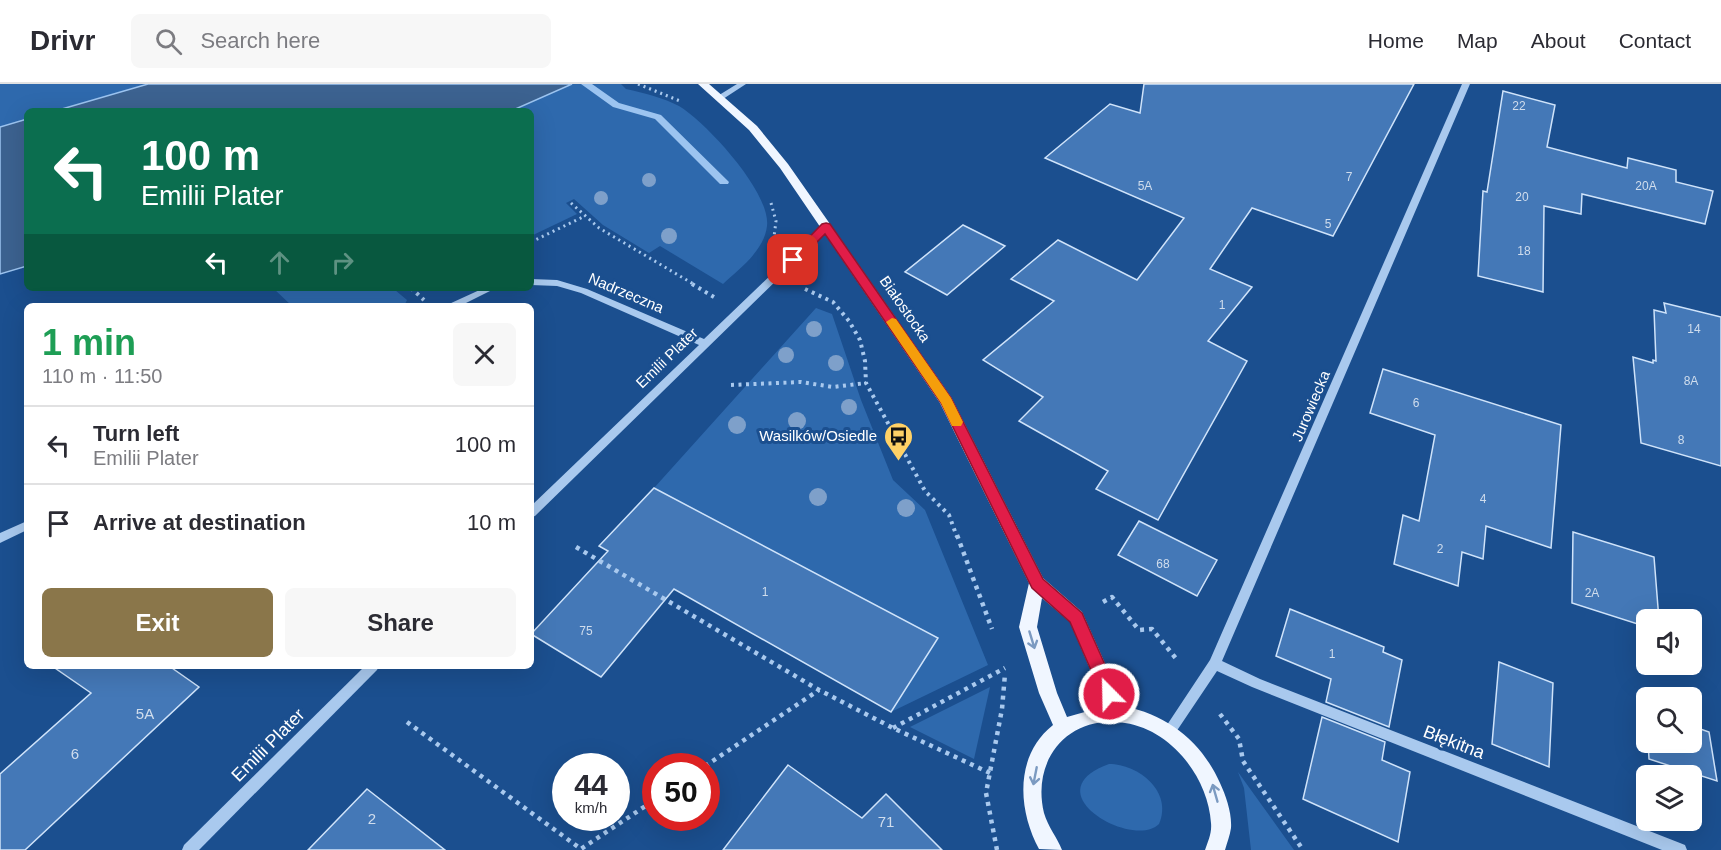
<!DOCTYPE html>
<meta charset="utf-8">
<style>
:root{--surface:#fff;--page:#f7f7f7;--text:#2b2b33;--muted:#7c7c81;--line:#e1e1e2;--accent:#8a764a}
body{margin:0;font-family:Arial,sans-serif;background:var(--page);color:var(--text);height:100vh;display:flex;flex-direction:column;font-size:22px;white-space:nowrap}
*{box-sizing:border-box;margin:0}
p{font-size:20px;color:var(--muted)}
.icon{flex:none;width:33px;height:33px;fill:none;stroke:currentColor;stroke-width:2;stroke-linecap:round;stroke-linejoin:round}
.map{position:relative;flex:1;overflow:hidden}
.side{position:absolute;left:24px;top:219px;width:510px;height:366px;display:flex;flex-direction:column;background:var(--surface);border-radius:9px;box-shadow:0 6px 24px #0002}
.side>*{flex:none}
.banner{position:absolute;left:24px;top:24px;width:510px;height:183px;border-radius:9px;box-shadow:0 6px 24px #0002;background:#0b6e4f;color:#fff;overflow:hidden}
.controls{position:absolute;left:1636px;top:525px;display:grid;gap:12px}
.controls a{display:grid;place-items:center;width:66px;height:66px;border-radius:9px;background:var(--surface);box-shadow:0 6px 24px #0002;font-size:30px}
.speed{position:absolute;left:552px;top:669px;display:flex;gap:12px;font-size:30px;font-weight:700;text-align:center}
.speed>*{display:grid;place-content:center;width:78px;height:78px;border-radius:50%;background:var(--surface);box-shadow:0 6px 24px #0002;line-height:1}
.speed small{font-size:15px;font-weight:400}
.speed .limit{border:9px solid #d22;background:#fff;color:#111}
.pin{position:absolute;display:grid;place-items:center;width:51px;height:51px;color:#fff;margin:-26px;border-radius:12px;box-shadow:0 3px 9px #0006}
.me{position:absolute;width:66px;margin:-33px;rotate:337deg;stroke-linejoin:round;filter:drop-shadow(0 0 4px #0008)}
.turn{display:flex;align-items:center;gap:21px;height:126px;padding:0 18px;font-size:27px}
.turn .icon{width:78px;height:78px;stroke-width:2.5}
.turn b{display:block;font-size:42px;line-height:51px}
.lanes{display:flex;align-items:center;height:57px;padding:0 18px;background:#0003;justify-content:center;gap:30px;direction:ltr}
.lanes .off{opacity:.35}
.round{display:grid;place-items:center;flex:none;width:63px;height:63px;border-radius:9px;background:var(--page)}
.overview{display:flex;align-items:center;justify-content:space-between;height:102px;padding:0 18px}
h1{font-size:36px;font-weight:700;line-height:45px;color:#1e9e55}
.primary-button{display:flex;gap:12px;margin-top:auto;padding:12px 18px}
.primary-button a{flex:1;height:69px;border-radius:9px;background:var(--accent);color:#fff;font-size:24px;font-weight:700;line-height:69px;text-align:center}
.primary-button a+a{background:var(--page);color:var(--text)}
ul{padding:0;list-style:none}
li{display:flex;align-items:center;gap:18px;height:78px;padding:0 18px;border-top:2px solid var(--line)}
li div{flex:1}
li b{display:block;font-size:22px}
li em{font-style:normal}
header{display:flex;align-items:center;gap:36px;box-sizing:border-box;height:84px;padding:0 30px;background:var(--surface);border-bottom:2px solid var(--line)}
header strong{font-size:28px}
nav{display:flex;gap:33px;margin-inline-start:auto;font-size:21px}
.search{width:420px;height:54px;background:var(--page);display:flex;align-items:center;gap:15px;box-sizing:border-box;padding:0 21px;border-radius:9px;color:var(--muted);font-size:22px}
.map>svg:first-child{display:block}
.green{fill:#2e69ad}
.water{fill:#3c6290;stroke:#9cc4f0;stroke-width:1.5}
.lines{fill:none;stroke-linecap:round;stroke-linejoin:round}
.stream{fill:#9cc4f0;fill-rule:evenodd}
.building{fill:#4478b7;stroke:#cfe3fa;stroke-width:1.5}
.path-far2{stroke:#a9c9ee;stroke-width:3;stroke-dasharray:2 4;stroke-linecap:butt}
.path-far1{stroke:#a9c9ee;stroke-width:4;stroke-dasharray:3 4.5;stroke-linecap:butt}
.path{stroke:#a9c9ee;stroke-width:4.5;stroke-dasharray:4 5;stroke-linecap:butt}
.minor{fill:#a9c9ee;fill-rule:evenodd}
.major{fill:#f0f6ff;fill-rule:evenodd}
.tree{fill:#7ea0ca}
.oneway{stroke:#7b9ac1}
.route{fill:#e11d48;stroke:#92132f;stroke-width:1.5}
.slow{fill:#f59e0b}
.labels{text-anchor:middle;stroke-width:6;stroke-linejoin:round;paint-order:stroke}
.number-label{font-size:12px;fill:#d0dded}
.street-label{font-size:15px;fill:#fff;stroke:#1b4f8f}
.poi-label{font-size:15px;fill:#fff;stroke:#1b4f8f;text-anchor:end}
.near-number-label{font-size:15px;fill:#d0dded}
.near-street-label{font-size:18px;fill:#fff;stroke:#1b4f8f}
</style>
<header>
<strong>Drivr</strong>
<div class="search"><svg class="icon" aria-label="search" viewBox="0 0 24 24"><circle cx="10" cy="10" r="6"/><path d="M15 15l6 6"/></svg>Search here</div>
<nav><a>Home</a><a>Map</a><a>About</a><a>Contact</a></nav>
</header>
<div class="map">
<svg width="1721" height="766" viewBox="0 0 1721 766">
<rect width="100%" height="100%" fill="#1b4f8f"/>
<g class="green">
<path d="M0 0H148L55 27H27V35L0 43Z"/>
<path d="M572 0H621L626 5C644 9 664 14 679 22 707 39 771 109 767 142 764 167 740 184 723 200L660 162 649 169 603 141 574 115 566 119 577 130 531 152V27H511Z"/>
<path d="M273 204H399L395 206 407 216 404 222H292Z"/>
<path d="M816 224 832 230 861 316 893 396 925 426 988 581 891 628 937 554 654 404Z"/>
<path d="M990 603 974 675 910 643Z"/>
<path d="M1109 680C1138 680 1173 707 1159 740 1133 766 1031 708 1109 680Z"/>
<path d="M1238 688 1294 766H1251L1244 704Z"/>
</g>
<g class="water">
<path d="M148 0H572L511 27H55Z"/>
<path d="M27 35V182L0 190V43Z"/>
</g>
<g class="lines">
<path class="stream" d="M581 0H592L619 19 661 31 729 98 728 100H720L655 35 613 23Z"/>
</g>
<g class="building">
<path d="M1144 0H1414L1333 152 1252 124 1210 185 1252 203 1208 257 1247 277 1158 436 1096 405 1108 387 1019 337 1043 313 983 276 1054 217 1011 195 1058 156 1137 196 1184 134 1045 74 1110 20 1140 29Z"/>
<path d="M1503 7 1555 21 1547 63 1627 84 1628 74 1676 86V98L1713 107 1705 140 1582 110 1581 130 1544 122 1543 208 1478 192 1483 107 1487 108Z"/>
<path d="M963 141 1005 162 947 211 905 188Z"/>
<path d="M1664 219 1721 233V382L1641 359 1633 273 1653 279V276L1656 277 1654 226 1666 229Z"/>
<path d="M1383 285 1561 341 1551 464 1486 442 1483 475 1462 468 1458 502 1394 480 1403 431 1419 437 1435 351 1370 329Z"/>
<path d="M654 404 938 554 891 628 674 505 601 593 531 550 608 467 599 462Z"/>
<path d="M1139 437 1217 476 1197 512 1118 471Z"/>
<path d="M1573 448 1654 473 1659 536H1647V543L1572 519Z"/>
<path d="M1290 525 1384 563 1383 568 1402 576 1389 643 1326 618 1331 595 1276 572Z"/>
<path d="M1499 578 1553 599 1549 683 1492 660Z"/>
<path d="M52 582H169L199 603 25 766H0V690L91 609Z"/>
<path d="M1322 633 1385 658 1382 676 1410 688 1398 758 1303 715Z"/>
<path d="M1692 642 1709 648 1717 697 1649 675 1648 658H1692Z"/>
<path d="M788 681 862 734 886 710 942 766H723Z"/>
<path d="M367 705 445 766H308Z"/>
</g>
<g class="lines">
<g class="path-far2">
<path d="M638 0 680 17"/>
<path d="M571 119 599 144 695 201"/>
<path d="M771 119 776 137 774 153"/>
<path d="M531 158 585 132"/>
</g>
<g class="path-far1">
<path d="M692 200 714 213"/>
<path d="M411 204 424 216"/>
<path d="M805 205 833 218 849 237 860 256 865 277 866 299 925 407 949 431 957 453"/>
<path d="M731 301 801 298 833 303 866 299"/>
</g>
<g class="path">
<path d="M957 451 992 545"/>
<path d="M576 463 819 606 893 644 990 689"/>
<path d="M1103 518 1112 513 1139 546 1152 545 1178 577"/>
<path d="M1220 630 1239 655 1243 677 1303 766"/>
<path d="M407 638 581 765 656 715"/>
<path d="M893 644 1005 584"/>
<path d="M705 682 819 606"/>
<path d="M997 766 986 709 1002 625 1005 590"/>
</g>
<g class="minor">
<path d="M737 0H746L723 15 716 13Z"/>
<path d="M1462 0H1470L1222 577 1260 595 1680 759 1685 761 1687 766H1662L1252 603 1217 587 1174 651 1169 653 1164 651 1163 647 1210 576Z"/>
<path d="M826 140 829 141V145L535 432 531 433V422L699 261 581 209 557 202 531 201V195L557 196 587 205 704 255 823 141Z"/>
<path d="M484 204H496L460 222H447L449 220Z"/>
<path d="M27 437V446L0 459V449Z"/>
<path d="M365 582H379L377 586 199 766H182L184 761Z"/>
</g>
<path class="major" d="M698 0H709L757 42 788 80 951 313 1043 494 1082 528 1124 622C1169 632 1201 657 1220 699 1226 712 1232 729 1231 744 1230 751 1227 759 1225 766H1205C1208 757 1212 749 1211 739 1208 694 1172 646 1125 639 1069 630 1031 675 1044 729 1048 743 1057 753 1062 766L1039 765C1018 726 1014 672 1053 641L1039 609 1019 543 1029 499 940 319 780 84 749 46ZM1042 514 1070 538 1106 622 1067 633 1057 609 1037 543Z"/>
</g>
<g class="tree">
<circle cx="649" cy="96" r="7"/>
<circle cx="601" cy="114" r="7"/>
<circle cx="669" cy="152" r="8"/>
<circle cx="814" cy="245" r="8"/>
<circle cx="786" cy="271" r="8"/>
<circle cx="836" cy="279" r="8"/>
<circle cx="849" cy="323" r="8"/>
<circle cx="797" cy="337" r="9"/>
<circle cx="737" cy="341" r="9"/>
<circle cx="818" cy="413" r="9"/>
<circle cx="906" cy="424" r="9"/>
</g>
<defs><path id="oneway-shaft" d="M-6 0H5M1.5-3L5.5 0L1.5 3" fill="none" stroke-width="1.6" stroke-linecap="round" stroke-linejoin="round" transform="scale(1.5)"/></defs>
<g class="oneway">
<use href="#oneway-shaft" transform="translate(1032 556) rotate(73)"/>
<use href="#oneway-shaft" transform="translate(1035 692) rotate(101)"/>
<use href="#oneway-shaft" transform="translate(1215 709) rotate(-106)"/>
</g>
<path class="route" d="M826 139 830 140 951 314 1043 495 1082 529 1118 610 1115 616 1109 618 1104 616 1070 538 1032 504 941 319 825 150 797 178H789L787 176 822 140Z"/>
<path class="slow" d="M892 234 896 235 951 314 963 338 961 342H952L941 319 886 238Z"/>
<defs>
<symbol id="bus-pin" viewBox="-11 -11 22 30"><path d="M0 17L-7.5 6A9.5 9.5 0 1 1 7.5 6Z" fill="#ffd166" stroke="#1b4f8f"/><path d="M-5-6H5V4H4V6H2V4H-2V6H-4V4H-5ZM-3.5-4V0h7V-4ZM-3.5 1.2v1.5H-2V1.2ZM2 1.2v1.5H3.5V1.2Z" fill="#111"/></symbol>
</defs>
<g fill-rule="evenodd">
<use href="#bus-pin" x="882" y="336" width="33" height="45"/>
</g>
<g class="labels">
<g class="number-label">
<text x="1519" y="26">22</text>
<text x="1349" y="97">7</text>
<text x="1145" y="106">5A</text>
<text x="1646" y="106">20A</text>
<text x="1522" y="117">20</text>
<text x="1328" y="144">5</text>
<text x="1524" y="171">18</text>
<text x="1222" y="225">1</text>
<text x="1694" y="249">14</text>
<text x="1691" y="301">8A</text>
<text x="1416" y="323">6</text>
<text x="1681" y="360">8</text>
<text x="1483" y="419">4</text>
<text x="1440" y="469">2</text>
<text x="1163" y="484">68</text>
<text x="765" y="512">1</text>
<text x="1592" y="513">2A</text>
<text x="586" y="551">75</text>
<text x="1332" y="574">1</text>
</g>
<g class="street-label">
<text transform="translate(626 209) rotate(23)" y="5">Nadrzeczna</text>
<text transform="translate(905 225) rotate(55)" y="5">Białostocka</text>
<text transform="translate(667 274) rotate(-44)" y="5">Emilii Plater</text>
<text transform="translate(1311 322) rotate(-67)" y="5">Jurowiecka</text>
</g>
<g class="poi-label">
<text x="877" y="357">Wasilków/Osiedle</text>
</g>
<g class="near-number-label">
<text x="145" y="635">5A</text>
<text x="75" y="675">6</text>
<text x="372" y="740">2</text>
<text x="886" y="743">71</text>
</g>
<g class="near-street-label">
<text transform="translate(1454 658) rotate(21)" y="6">Błękitna</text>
<text transform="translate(268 661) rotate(-45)" y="6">Emilii Plater</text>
</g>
</g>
</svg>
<div class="controls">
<a><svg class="icon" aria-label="sound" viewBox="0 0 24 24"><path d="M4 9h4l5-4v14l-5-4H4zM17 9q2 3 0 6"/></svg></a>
<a><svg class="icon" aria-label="search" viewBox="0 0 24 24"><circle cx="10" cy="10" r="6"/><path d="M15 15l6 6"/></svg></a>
<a><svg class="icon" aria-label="layers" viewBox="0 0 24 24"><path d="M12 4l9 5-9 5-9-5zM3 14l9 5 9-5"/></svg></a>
</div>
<div class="speed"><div>44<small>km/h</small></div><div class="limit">50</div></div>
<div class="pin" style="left:793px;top:176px;background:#d93025"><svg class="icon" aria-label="arrive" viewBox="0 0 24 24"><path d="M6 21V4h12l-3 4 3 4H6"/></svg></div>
<svg class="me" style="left:1109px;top:610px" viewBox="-20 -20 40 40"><circle r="17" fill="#e11d48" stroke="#fff" stroke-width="3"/><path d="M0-11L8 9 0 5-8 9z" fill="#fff"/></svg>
<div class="banner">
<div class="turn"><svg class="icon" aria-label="left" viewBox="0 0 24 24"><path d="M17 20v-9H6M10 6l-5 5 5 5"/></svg><div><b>100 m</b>Emilii Plater</div></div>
<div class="lanes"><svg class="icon" aria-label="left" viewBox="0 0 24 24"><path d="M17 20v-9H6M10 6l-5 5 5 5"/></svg><svg class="icon off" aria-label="ahead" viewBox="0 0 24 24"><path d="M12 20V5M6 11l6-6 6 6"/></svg><svg class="icon off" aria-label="right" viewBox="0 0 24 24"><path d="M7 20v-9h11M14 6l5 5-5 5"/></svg></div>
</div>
<section class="side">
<div class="overview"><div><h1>1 min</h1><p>110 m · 11:50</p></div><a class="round"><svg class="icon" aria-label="close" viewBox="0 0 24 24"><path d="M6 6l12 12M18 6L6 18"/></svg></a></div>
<ul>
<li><svg class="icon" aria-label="left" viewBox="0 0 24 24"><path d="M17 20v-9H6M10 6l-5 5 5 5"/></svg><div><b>Turn left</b><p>Emilii Plater</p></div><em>100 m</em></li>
<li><svg class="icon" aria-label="arrive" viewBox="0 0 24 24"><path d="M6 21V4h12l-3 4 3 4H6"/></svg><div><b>Arrive at destination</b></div><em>10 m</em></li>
</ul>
<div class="primary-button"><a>Exit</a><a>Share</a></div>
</section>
</div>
